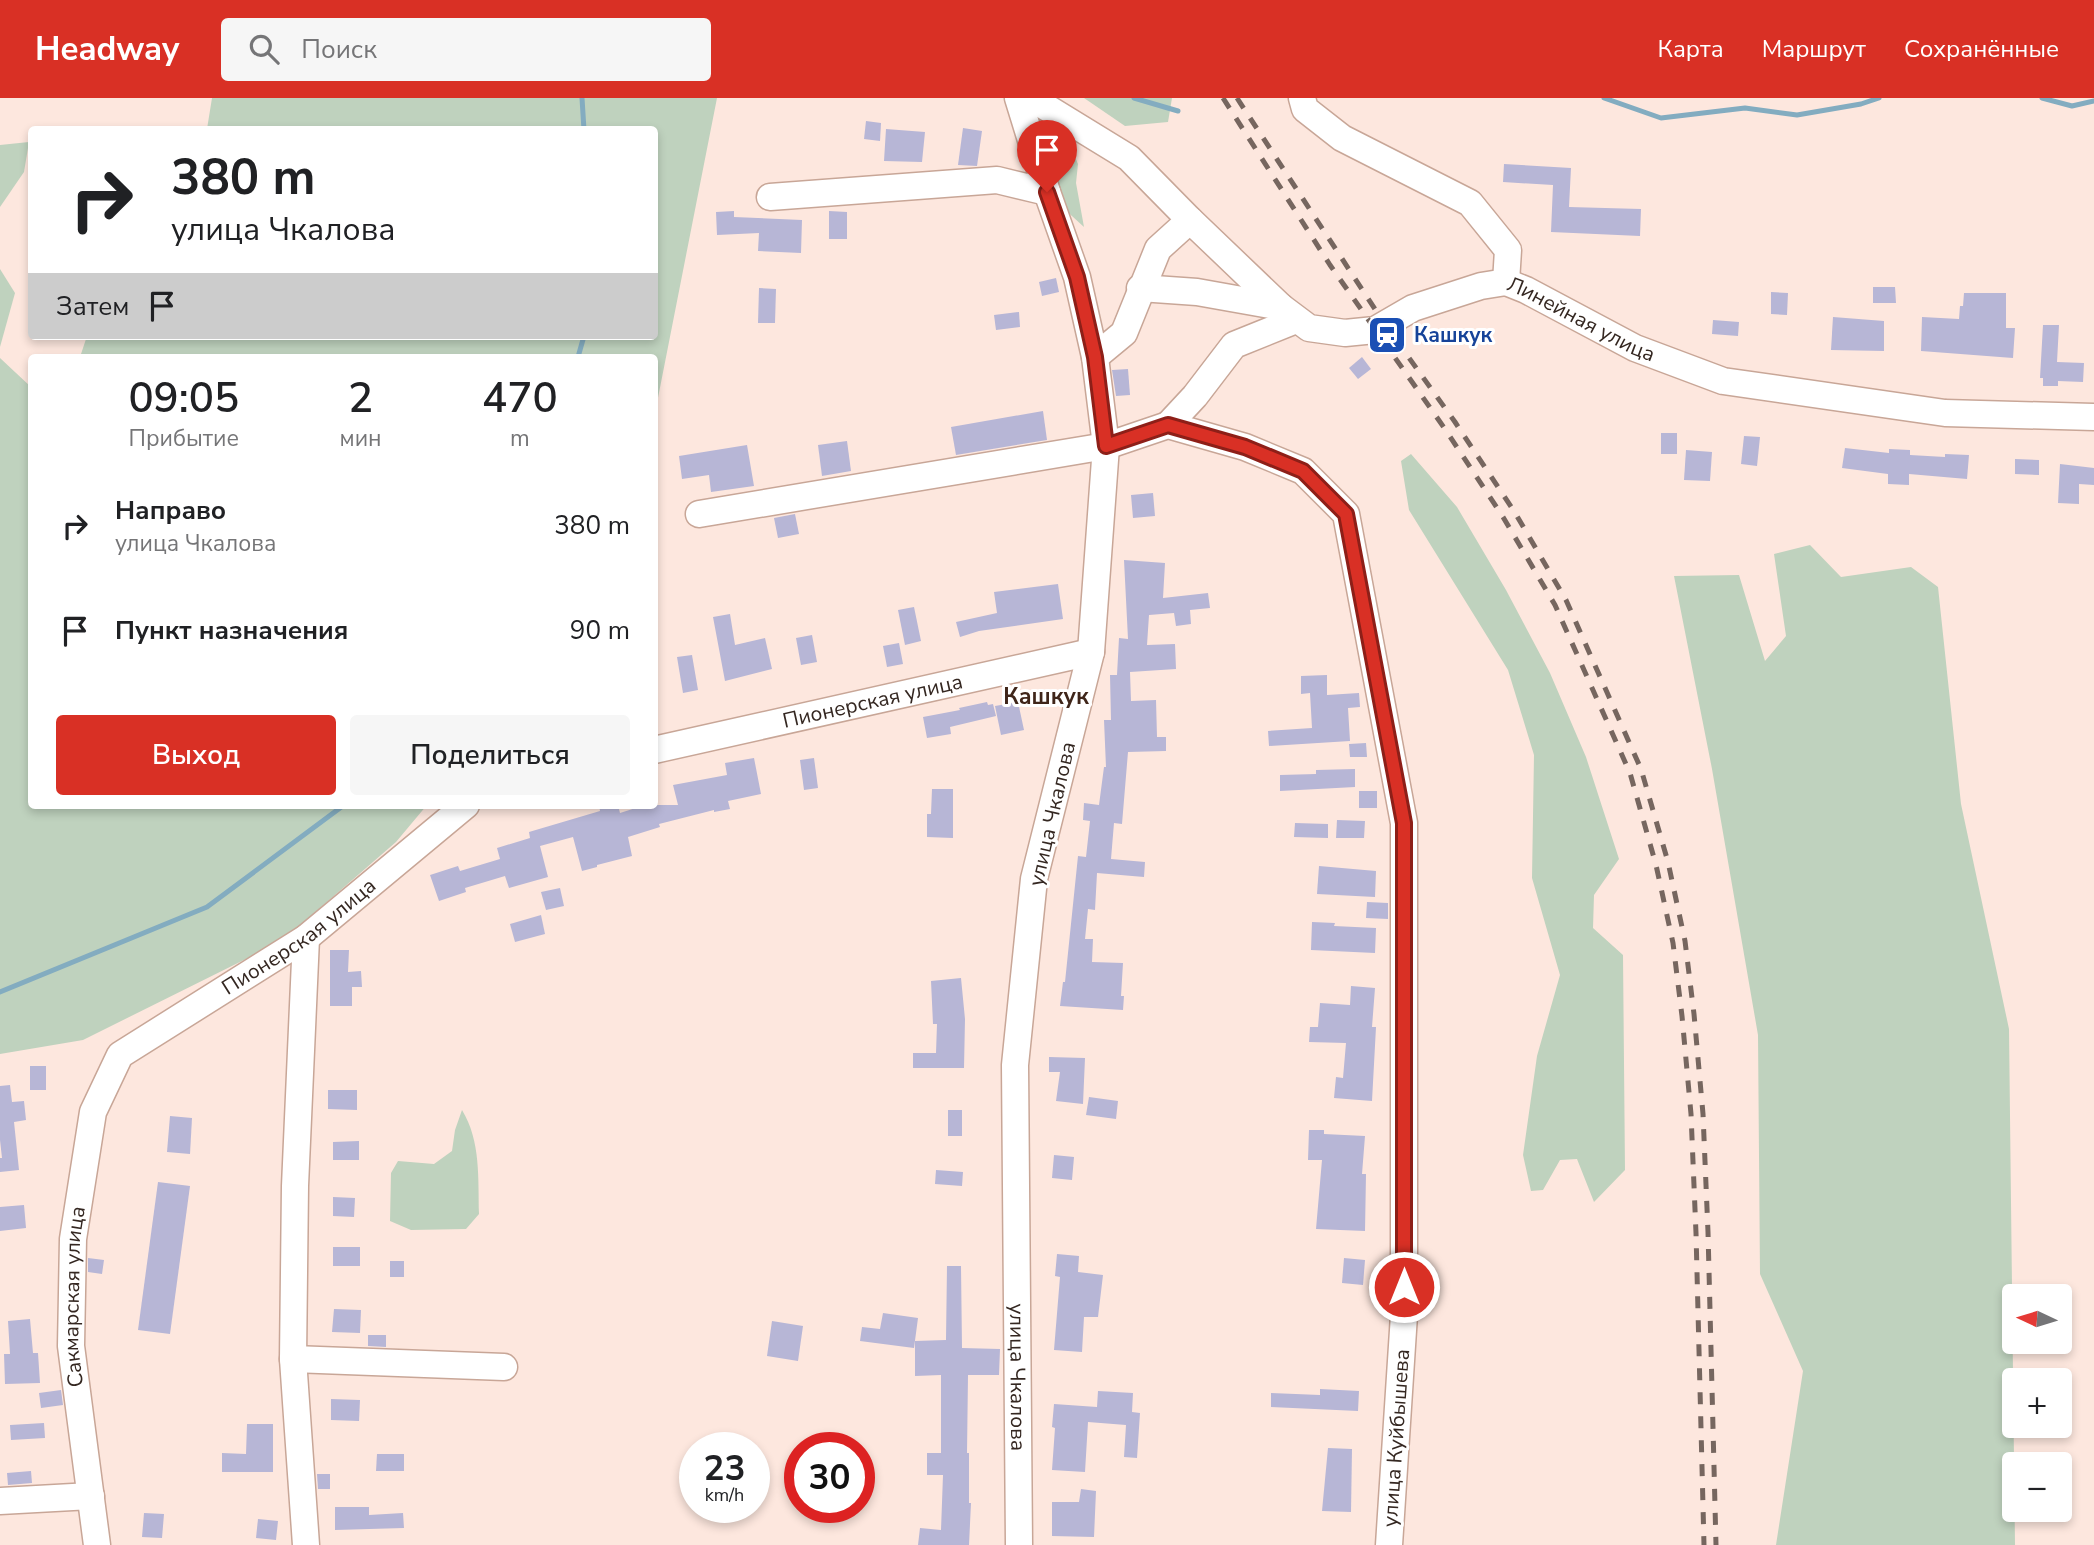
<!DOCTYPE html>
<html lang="ru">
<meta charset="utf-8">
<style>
:root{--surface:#fff;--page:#f6f6f6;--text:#202124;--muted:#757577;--accent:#d93025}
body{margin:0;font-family:"Nunito Sans",sans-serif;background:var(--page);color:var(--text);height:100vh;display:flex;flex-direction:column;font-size:26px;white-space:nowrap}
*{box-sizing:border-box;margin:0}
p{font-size:23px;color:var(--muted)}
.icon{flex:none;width:38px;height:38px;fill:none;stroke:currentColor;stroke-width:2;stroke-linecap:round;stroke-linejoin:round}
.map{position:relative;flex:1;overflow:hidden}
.details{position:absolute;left:28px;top:256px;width:630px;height:455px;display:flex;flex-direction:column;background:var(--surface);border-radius:7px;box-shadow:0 4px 10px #0003}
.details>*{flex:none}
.banner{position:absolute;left:28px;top:28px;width:630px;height:214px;border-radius:7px;box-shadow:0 4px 10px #0003;background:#fff;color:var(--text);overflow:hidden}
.needle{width:46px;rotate:274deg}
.tools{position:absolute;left:2002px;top:1186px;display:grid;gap:14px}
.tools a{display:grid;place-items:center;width:70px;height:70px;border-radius:7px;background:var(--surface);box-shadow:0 4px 10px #0003;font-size:35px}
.speed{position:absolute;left:679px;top:1334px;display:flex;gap:14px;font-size:35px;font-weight:700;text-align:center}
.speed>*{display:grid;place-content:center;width:91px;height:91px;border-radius:50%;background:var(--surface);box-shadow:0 4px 10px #0003;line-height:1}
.speed small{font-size:18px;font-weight:400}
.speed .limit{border:10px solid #d22;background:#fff;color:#111}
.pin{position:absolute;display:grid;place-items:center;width:60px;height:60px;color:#fff;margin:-72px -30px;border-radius:50% 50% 50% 0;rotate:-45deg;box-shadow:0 0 7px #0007}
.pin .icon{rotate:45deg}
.me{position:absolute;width:77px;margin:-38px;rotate:0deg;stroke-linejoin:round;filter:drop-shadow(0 0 5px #0008)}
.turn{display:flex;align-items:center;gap:24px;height:147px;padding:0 28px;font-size:32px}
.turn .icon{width:91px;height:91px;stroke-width:2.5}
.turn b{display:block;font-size:49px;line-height:60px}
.then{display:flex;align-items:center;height:66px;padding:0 28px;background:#0003;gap:14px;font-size:26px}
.eta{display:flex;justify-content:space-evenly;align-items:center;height:119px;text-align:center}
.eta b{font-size:42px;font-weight:600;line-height:49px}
.cta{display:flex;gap:14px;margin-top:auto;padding:14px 28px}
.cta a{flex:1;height:80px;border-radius:7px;background:var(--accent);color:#fff;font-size:28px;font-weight:600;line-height:80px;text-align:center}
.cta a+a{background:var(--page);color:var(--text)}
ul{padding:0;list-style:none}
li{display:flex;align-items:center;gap:21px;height:105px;padding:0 28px}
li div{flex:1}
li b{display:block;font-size:26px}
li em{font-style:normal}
header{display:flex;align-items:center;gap:42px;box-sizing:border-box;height:98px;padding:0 35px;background:var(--accent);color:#fff}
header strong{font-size:33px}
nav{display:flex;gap:38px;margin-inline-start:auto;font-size:24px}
.search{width:490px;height:63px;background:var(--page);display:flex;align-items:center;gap:18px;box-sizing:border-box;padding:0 24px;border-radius:7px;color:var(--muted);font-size:26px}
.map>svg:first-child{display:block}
.green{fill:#bfd2be}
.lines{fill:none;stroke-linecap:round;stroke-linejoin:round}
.stream{stroke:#83acc0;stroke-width:5}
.building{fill:#b7b6d6}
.minor-casing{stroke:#c8a697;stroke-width:29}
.minor{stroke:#fff;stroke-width:26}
.rail{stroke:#76665f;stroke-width:5;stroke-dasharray:12 12;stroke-linecap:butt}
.route-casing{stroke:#8d1f18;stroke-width:18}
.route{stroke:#d93025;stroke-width:12}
.labels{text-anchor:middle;stroke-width:6;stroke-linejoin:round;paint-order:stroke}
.street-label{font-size:21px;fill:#342721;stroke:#fff}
.transit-label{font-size:21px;font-weight:bold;fill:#164399;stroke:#fff;text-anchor:start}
.neighbourhood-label{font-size:23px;font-weight:bold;fill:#3f2519;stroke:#fff}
</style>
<header>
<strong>Headway</strong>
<div class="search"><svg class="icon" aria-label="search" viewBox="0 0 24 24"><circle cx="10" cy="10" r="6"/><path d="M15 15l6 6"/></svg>Поиск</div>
<nav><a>Карта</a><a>Маршрут</a><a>Сохранённые</a></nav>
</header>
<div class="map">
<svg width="2094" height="1447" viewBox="0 0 2094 1447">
<rect width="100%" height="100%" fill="#fde7de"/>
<g class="green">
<path d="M212 0H717L655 315 654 259H80L87 238H654V32L207 31Z"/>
<path d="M1084 0H1172L1168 24 1125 28Z"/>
<path d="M1039 27 1067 40 1078 66 1076 85 1084 129 1061 108Z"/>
<path d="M29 44 24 74 0 109V47Z"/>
<path d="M0 171 15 195 0 249Z"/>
<path d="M0 260 31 289 32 707H427L396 744 282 843 83 942 0 956Z"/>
<path d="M1411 356 1457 409 1506 492 1550 575 1586 659 1619 761 1594 797 1593 830 1623 857 1625 1072 1594 1104 1577 1061 1560 1062 1543 1092 1531 1093 1523 1057 1537 958 1560 877 1532 780 1534 657 1508 572 1409 412 1401 363Z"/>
<path d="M1810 447 1841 479 1911 469 1938 489 1961 706 2009 931 2015 1447H1776L1803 1273 1760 1176 1758 937 1712 671 1674 478 1739 477 1765 563 1786 538 1774 456Z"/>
<path d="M462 1012C481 1043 478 1081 479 1116L466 1131 411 1132 390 1123 391 1075 398 1063 434 1066 452 1053 455 1032Z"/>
</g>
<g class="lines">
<g class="stream">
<path d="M582 0 584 32"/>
<path d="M1134 0 1178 13"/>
<path d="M1604 0 1661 20 1745 10 1797 17 1861 6 1879 0"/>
<path d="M2042 0 2072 8 2094 3"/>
<path d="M578 259 584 238"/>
<path d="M0 894 207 809 344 707"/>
</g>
</g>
<g class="building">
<path d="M866 23 881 25 880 43 864 41Z"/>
<path d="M963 30 982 33 977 68 958 67Z"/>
<path d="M886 31 925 34 922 64 884 63Z"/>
<path d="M1504 66 1571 70 1569 109 1641 111 1640 138 1551 134 1553 87 1503 84Z"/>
<path d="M734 113V119L802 122 801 155 758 153 759 135 717 137 716 114Z"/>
<path d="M829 113 847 114V141H829Z"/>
<path d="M1056 180 1059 194 1042 198 1039 184Z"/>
<path d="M1873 189H1895L1896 205H1873Z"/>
<path d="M759 190 776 191 775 225H758Z"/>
<path d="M1771 194 1788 195 1787 217 1771 216Z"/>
<path d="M1964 195H2006V230H2015L2013 260 1921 253 1922 219 1959 221 1960 208H1963Z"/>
<path d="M1019 214 1020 229 996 232 994 217Z"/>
<path d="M1833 219 1884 223V253L1831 252Z"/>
<path d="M1713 222 1739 224 1738 238 1712 236Z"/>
<path d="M2043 227H2059L2057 264 2084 265 2083 284 2058 283V288H2043V280H2040Z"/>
<path d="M1362 259 1371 271 1358 281 1349 270Z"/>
<path d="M1128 271 1130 297 1116 298 1112 272Z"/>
<path d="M1043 313 1047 342 956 357 951 329Z"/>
<rect x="1661" y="335" width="16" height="21"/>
<path d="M1744 338 1760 339 1757 368 1741 366Z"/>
<path d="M847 343 851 373 822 378 818 347Z"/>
<path d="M747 347 754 388 711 394 709 377 682 381 679 358Z"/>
<path d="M1845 350 1889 355V351L1910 352V357L1945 359V356L1969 357 1967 381 1909 376V387L1888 386V376L1842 370Z"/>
<path d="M1686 352 1712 354 1710 383 1684 382Z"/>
<path d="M2015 361 2039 362V377L2015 376Z"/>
<path d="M2060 366 2094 370V387L2079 386V406L2058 405Z"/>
<path d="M1153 395 1155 418 1133 420 1131 397Z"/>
<path d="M795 416 799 436 778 440 774 420Z"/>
<path d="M1124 462 1165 465 1163 500 1208 495 1210 510 1190 512 1191 526 1176 528 1174 515 1149 517 1147 547 1175 546 1176 571 1130 574 1131 603 1156 602 1157 639H1166V653L1128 654 1122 726 1114 725 1111 761 1145 764 1144 779 1097 775 1095 812 1088 811 1085 841H1093L1092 864 1123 865 1121 898H1124L1123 912 1060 908 1063 884H1065L1078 758 1086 759 1090 723 1083 722 1084 705 1099 707 1104 669H1106L1104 622H1111L1110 577H1117L1119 540 1128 541Z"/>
<path d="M1058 486 1063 521 979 533 960 539 956 524 997 515 994 494Z"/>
<path d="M914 509 921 543 905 547 898 512Z"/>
<path d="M730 516 735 547 765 540 772 571 725 583 713 519Z"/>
<path d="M812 537 817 564 801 567 796 540Z"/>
<path d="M899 545 903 566 887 569 883 548Z"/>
<path d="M692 557 698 592 683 595 677 559Z"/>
<path d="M1327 577V597L1359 595 1360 609 1348 610 1350 643 1269 648 1268 633 1312 630 1310 595 1301 596V578Z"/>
<path d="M987 604 988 607 993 606 996 618 950 629 951 636 927 640 923 619 960 612 959 610Z"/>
<path d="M1018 604 1024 632 1001 637 995 608Z"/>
<path d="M1366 645 1367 659H1350L1349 646Z"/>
<path d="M754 660 761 696 728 703 730 711 714 714V712L659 726 660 729 628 739 632 758 597 767V769L582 773 573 739 540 748 548 779 509 790 505 778 465 790 466 794 439 803 430 777 458 768 460 773 500 761 497 750 530 740 529 734 600 713 599 707H618L620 715 645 707H678L673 687 727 677 725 665Z"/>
<path d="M814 660 818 690 804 692 800 662Z"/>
<path d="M1355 671V689L1280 693V677L1316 676V672Z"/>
<path d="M932 691H953V740L927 739V716H931Z"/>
<rect x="1359" y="693" width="18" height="17"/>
<path d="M1337 722 1365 723 1364 740H1336Z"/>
<path d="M1295 725 1328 726V740L1294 739Z"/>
<path d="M1319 768 1376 773 1375 799 1317 796Z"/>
<path d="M560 790 564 808 546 812 541 794Z"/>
<path d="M1367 804 1388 805V821L1366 820Z"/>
<path d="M541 817 545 836 515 844 510 826Z"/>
<path d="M1312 824 1335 825 1334 828 1376 830 1375 855 1311 852Z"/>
<path d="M330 852H349L348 874 361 873 362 889H352V908H330Z"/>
<path d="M961 880 965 921 964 970H913V955H936L937 926H933L931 883Z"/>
<path d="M1351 888 1375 890 1372 929H1376L1372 1003 1334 1000 1336 979 1343 980 1346 945 1309 944 1310 929H1318L1320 905 1350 907Z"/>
<path d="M1049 959 1085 960 1083 1006 1056 1003 1060 974H1049Z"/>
<rect x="30" y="968" width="16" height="24"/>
<path d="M10 987 12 1004 24 1003 26 1022 14 1024 19 1072 0 1074V1060H2L0 1042V988Z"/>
<path d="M328 992H357V1012L328 1011Z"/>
<path d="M1089 999 1118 1003 1116 1021 1086 1017Z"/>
<rect x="948" y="1012" width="14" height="26"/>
<path d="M170 1018 192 1020 190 1056 167 1054Z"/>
<path d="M1309 1032H1324V1036L1365 1038 1362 1076H1366L1365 1133 1316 1131 1322 1062H1308Z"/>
<path d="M359 1043V1062H333V1044Z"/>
<path d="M1054 1057 1074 1059 1072 1082 1052 1080Z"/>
<path d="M936 1072 963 1074 962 1088 935 1086Z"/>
<path d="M158 1084 190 1088 170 1236 138 1232Z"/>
<path d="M333 1099 355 1100 354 1119 333 1118Z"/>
<path d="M24 1107 26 1130 0 1133V1109Z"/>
<rect x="333" y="1149" width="27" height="19"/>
<path d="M1057 1156 1079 1158 1078 1174 1103 1177 1098 1219H1084L1082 1254 1054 1252 1060 1179 1055 1178Z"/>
<path d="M88 1160 104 1162 102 1176 88 1174Z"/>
<path d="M1344 1160 1365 1162 1363 1187 1342 1185Z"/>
<rect x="390" y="1163" width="14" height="16"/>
<path d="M947 1168H961L962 1250 1000 1251 999 1277H968L967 1355H969V1405H971L969 1447H918L920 1430 941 1432 943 1377H927V1355H941V1277L915 1278V1243L946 1242Z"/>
<path d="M334 1211 361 1212 360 1235 332 1234Z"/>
<path d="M883 1215 918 1220 914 1250 860 1243 862 1229 880 1231Z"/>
<path d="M30 1221 33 1255H38L40 1285 5 1286 4 1256H10L8 1223Z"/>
<path d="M772 1223 803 1228 798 1263 767 1258Z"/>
<path d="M368 1237H386V1249L368 1248Z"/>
<path d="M1320 1291 1359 1293 1358 1313 1271 1309V1295L1320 1297Z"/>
<path d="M61 1292 63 1307 41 1310 39 1295Z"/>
<path d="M1098 1293 1133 1295 1132 1314 1140 1315 1137 1360 1124 1359 1126 1327 1088 1324 1085 1374 1052 1372 1055 1330 1052 1329 1054 1306 1097 1309Z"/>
<path d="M331 1301 360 1302 359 1323 331 1322Z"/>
<path d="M44 1325 45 1340 11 1342 10 1327Z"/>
<path d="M247 1326H273V1374H222V1355L246 1356Z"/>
<path d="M1328 1350 1352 1351 1351 1414 1322 1413Z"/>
<path d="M377 1356H404V1373H376Z"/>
<path d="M31 1373 32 1385 8 1387 7 1375Z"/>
<path d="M317 1376H330V1391H318Z"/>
<path d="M1081 1391 1096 1393 1094 1439 1052 1438V1404H1079Z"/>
<path d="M335 1409H369V1417L403 1415 404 1430 335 1432Z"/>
<path d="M144 1415 164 1416 162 1440 142 1439Z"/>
<path d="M258 1421 278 1423 276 1442 256 1440Z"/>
</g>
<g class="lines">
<defs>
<g id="minor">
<path id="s1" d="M1018 0 1047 94 1077 179 1095 259 1106 348 1091 554 1034 781 1015 967 1019 1447"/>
<path id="s2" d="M1031 0 1129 60 1190 122 1281 209 1309 230 1345 235 1375 232 1413 210 1481 188 1506 184 1526 192 1635 250 1723 283 1945 315 2094 319"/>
<path d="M1302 0 1305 11 1342 40 1470 105 1508 152 1506 184"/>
<path d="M770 99 997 82 1047 94"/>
<path d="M1140 190 1197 194 1281 209"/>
<path d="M1095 259 1124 235 1158 151 1190 122"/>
<path d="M1168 327 1195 298 1234 247 1296 222"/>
<path d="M699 416 1106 348 1168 327 1245 349 1303 373 1346 416 1404 725V1217L1389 1447"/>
<path id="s3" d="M654 652 1091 554"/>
<path d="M306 840 295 1088 293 1261 306 1447"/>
<path d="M293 1261 504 1269"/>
<path d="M0 1403 91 1398"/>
<path id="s4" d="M97 1447 71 1248 73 1141 93 1014 120 957 306 840 466 707"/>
</g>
</defs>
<use href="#minor" class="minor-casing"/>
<use href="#minor" class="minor"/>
<g class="rail">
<path d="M1223 0 1330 167 1445 331 1503 419 1555 507 1630 675 1656 767 1673 845 1682 918 1691 1016 1696 1135 1704 1447"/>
<path d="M1237 0 1384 225 1455 324 1514 413 1566 502 1641 671 1668 764 1685 843 1694 916 1703 1016 1708 1134 1716 1447"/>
</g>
</g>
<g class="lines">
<defs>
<path id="route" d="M1047 94 1077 179 1095 259 1106 348 1168 327 1245 349 1303 373 1346 416 1404 725V1189"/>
</defs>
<use href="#route" class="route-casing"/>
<use href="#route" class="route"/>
</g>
<defs>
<symbol id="station-square" viewBox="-11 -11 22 22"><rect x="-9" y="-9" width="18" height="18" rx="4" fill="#1a4fb4" stroke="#fff"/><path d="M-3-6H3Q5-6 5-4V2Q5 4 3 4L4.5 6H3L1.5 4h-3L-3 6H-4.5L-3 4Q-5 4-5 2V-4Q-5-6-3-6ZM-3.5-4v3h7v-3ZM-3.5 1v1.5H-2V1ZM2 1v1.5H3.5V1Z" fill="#fff"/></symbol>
</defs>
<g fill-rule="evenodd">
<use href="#station-square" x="1365" y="215" width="44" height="44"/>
</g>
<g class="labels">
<g class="street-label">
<text dy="7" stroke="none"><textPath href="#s2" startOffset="654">Линейная улица</textPath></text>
<text dy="7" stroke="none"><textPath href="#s3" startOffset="224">Пионерская улица</textPath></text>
<text transform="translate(1052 716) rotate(-77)" y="7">улица Чкалова</text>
<text dy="7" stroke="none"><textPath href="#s4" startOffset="714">Пионерская улица</textPath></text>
<text dy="7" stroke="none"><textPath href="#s4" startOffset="250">Сакмарская улица</textPath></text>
<text dy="7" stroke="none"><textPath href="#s1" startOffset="1300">улица Чкалова</textPath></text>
<text transform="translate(1396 1340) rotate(-86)" y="7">улица Куйбышева</text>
</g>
<g class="transit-label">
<text x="1414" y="244">Кашкук</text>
</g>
<g class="neighbourhood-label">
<text x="1046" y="606">Кашкук</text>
</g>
</g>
</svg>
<div class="tools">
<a><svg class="needle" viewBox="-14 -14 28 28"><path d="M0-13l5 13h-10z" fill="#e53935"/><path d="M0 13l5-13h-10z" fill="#757577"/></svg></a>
<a>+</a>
<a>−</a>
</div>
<div class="speed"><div>23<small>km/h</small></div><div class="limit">30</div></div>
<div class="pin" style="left:1047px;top:94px;background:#d93025"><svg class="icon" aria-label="arrive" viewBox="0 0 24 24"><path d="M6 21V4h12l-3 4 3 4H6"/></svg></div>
<svg class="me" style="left:1404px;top:1189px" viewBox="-20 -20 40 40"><circle r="17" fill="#d93025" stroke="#fff" stroke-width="3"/><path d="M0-11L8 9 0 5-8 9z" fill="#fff"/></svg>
<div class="banner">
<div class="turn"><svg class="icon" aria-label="right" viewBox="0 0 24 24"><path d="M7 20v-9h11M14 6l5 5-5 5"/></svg><div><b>380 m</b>улица Чкалова</div></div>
<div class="then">Затем<svg class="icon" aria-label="arrive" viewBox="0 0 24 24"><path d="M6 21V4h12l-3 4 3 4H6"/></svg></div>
</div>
<section class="details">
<div class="eta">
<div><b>09:05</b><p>Прибытие</p></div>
<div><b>2</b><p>мин</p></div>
<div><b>470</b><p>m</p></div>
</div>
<ul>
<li><svg class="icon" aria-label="right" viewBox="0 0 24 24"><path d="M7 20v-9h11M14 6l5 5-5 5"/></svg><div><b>Направо</b><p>улица Чкалова</p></div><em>380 m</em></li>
<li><svg class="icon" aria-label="arrive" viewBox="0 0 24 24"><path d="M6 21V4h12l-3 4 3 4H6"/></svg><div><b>Пункт назначения</b></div><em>90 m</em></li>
</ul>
<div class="cta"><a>Выход</a><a>Поделиться</a></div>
</section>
</div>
